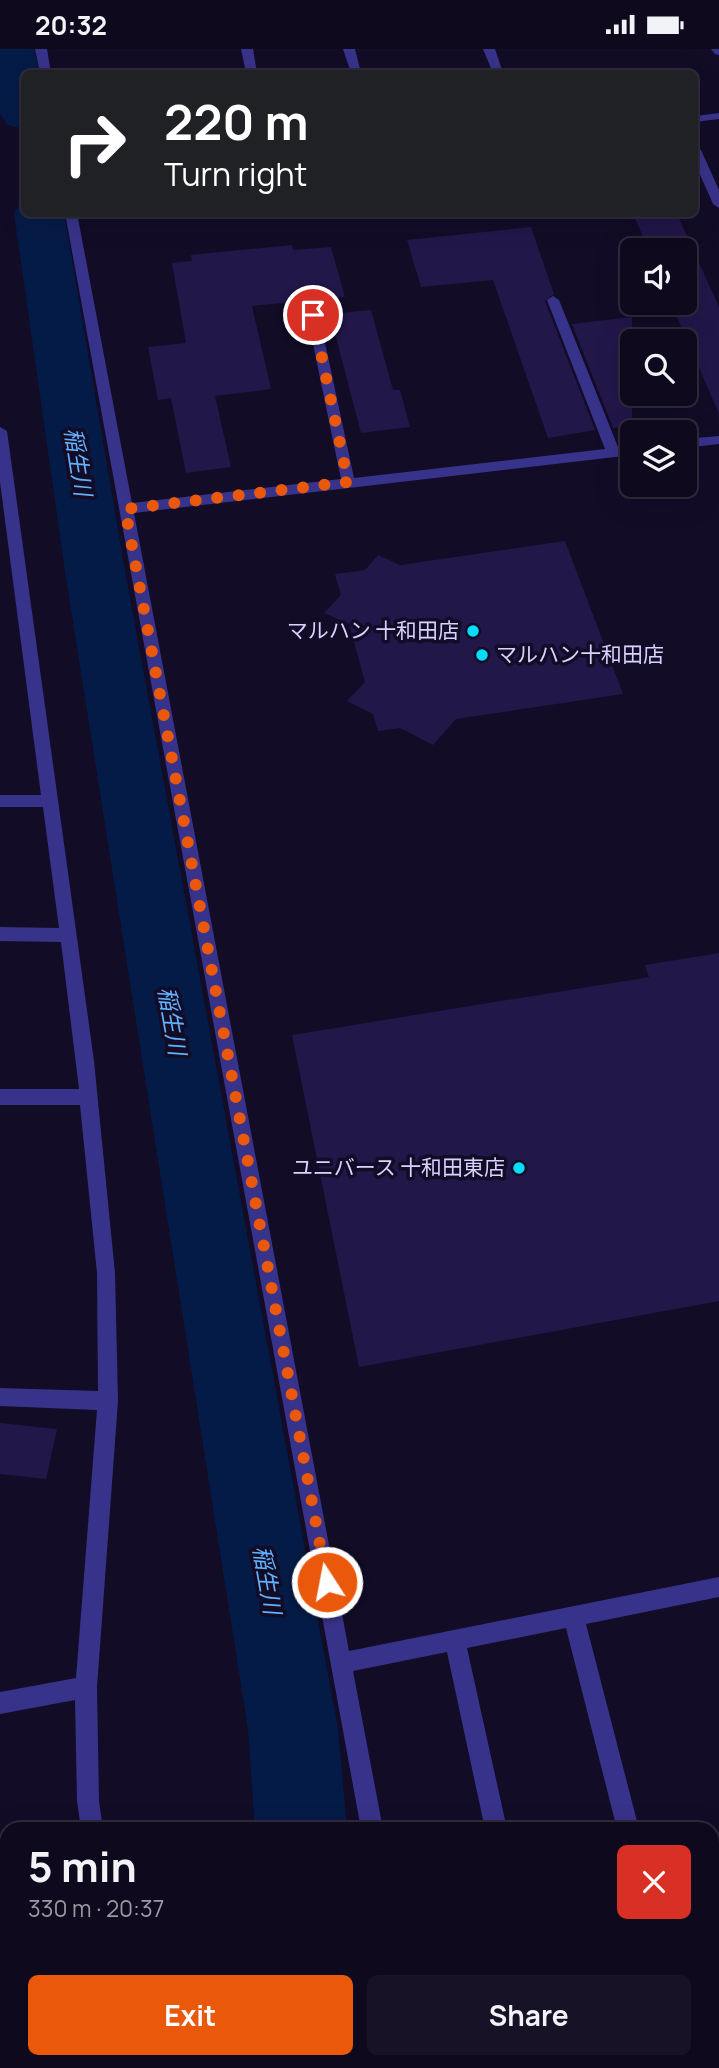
<!DOCTYPE html>
<meta charset="utf-8">
<style>
:root{--surface:#0e091d;--page:#171226;--text:#f1f3f6;--muted:#9b9aa4;--line:#2e2a3b;--accent:#ea580c}
body{margin:0;font-family:Manrope,"Noto Sans JP",sans-serif;background:var(--page);color:var(--text);height:100vh;display:flex;flex-direction:column;font-size:26px;white-space:nowrap}
*{box-sizing:border-box;margin:0}
p{font-size:23px;color:var(--muted)}
.icon{flex:none;width:38px;height:38px;fill:none;stroke:currentColor;stroke-width:2;stroke-linecap:round;stroke-linejoin:round}
.map{position:relative;flex:1;overflow:hidden}
.sheet{position:absolute;left:0px;top:1773px;width:719px;height:247px;display:flex;flex-direction:column;background:var(--surface);border-radius:21px 21px 0 0;box-shadow:0 7px 28px #0002,0 0 0 2px var(--line)}
.sheet>*{flex:none}
.top-card{position:absolute;left:21px;top:21px;width:677px;height:147px;border-radius:10px;box-shadow:0 7px 28px #0002,0 0 0 2px var(--line);background:#202124;color:#fff;overflow:hidden}
.fabs{position:absolute;left:620px;top:189px;display:grid;gap:14px}
.fabs a{display:grid;place-items:center;width:77px;height:77px;border-radius:10px;background:var(--surface);box-shadow:0 7px 28px #0002,0 0 0 2px var(--line);font-size:35px}
.pin{position:absolute;display:grid;place-items:center;width:60px;height:60px;color:#fff;margin:-30px;border:4px solid #fff;border-radius:50%;box-shadow:0 2px 7px #0007}
.me{position:absolute;width:77px;margin:-38px;rotate:349deg;stroke-linejoin:round;filter:drop-shadow(0 0 5px #0008)}
.turn{display:flex;align-items:center;gap:24px;height:147px;padding:0 28px;font-size:32px}
.turn .icon{width:91px;height:91px;stroke-width:2.5}
.turn b{display:block;font-size:49px;line-height:60px}
.round{display:grid;place-items:center;flex:none;width:74px;height:74px;border-radius:10px;background:var(--page)}
.summary{display:flex;align-items:center;justify-content:space-between;height:119px;padding:0 28px}
h1{font-size:42px;font-weight:700;line-height:52px}
.button{display:flex;gap:14px;margin-top:auto;padding:14px 28px}
.button a{flex:1;height:80px;border-radius:10px;background:var(--accent);color:#fff;font-size:28px;font-weight:700;line-height:80px;text-align:center}
.button a+a{background:var(--page);color:var(--text)}
.status{display:flex;justify-content:space-between;align-items:center;height:49px;padding:0 35px;background:var(--surface);direction:ltr}
.status svg{height:19px;fill:currentColor}
.map>svg:first-child{display:block}
.lines{fill:none;stroke-linecap:round;stroke-linejoin:round}
.river{fill:#051b47;fill-rule:evenodd}
.building{fill:#221749}
.minor{fill:#38338a;fill-rule:evenodd}
.route{stroke:#ea580c;stroke-width:12;stroke-dasharray:0 21.6}
.poi-dot{fill:#00ddfd;stroke:#120c27;stroke-width:2.5}
.labels{text-anchor:middle;stroke-width:7;stroke-linejoin:round;paint-order:stroke}
.poi-label{font-size:21px;fill:#d8d2ff;stroke:#120c27;text-anchor:end}
.water-label{font-size:23px;font-style:italic;fill:#60b1ff;stroke:#120c27}
</style>
<div class="status"><b>20:32</b><svg viewBox="0 0 49 12"><path d="M0 12V9h3v3zM5 12V6h3v6zM10 12V3h3v9zM15 12V0h3v12zM26 1h20v11H26zM47 4h2v5h-2z"/></svg></div>
<div class="map">
<svg width="719" height="2019" viewBox="0 0 719 2019">
<rect width="100%" height="100%" fill="#120c27"/>
<g class="lines">
<g class="river">
<path d="M0 0H34L39 24H24V80L7 76 0 64Z"/>
<path d="M21 153H24V164H64L125 522 338 1680 347 1780H255L248 1680 65 522 14 164Z"/>
<path d="M272 2012H370L371 2019H273Z"/>
</g>
</g>
<g class="building">
<path d="M677 165 719 258V365L671 254H684V201H649L635 169Z"/>
<path d="M531 178 554 245 545 252 595 381 548 389 493 231 421 238 407 191Z"/>
<path d="M292 196 293 201 331 198 345 248 252 257 271 340 215 347 231 418 186 424 171 349 158 351 148 298 186 294 172 214 192 212 191 206Z"/>
<path d="M371 261 393 341H400L410 378 361 384 330 265Z"/>
<path d="M632 268V377L613 379 572 275Z"/>
<path d="M565 492 623 645 456 670 433 696 400 679 378 682 373 665 347 652 365 633 349 575 324 564 341 546 335 525 365 521 378 506 400 516Z"/>
<path d="M719 904V1252L359 1318 292 986 649 928 645 916Z"/>
<path d="M0 1374 57 1380 46 1430 0 1425Z"/>
</g>
<g class="lines">
<g class="minor">
<path d="M35 0H47L51 24H40Z"/>
<path d="M241 0H253L257 24H246Z"/>
<path d="M343 0H355L361 24H351Z"/>
<path d="M483 0H495L503 24H493Z"/>
<path d="M711 0H719V6L715 5Z"/>
<path d="M719 64V70L695 73V67Z"/>
<path d="M695 97 701 101 719 141V159L713 155 695 114Z"/>
<path d="M65 164H77L132 454 341 430 307 266 313 262 319 266 354 429 605 400 547 251 553 247 559 251 618 398 632 397V406L134 464 349 1602 719 1528V1548L586 1575 639 1780H617L566 1579 467 1599 507 1780H485L447 1603 353 1622 383 1780H361Z"/>
<path d="M0 378 7 382 94 1012 115 1224 118 1352 97 1638 99 1752 103 1780H81L77 1752 75 1651 0 1665V1643L76 1629 97 1361 0 1357V1339L98 1342 97 1224 80 1056H0V1040H79L61 893 0 892V878L59 879 43 758H0V746H41L0 433Z"/>
<path d="M719 387V395L684 399V390Z"/>
<path d="M146 2012H170L173 2019H149Z"/>
<path d="M402 2012H426L427 2019H403Z"/>
<path d="M534 2012H558L559 2019H535Z"/>
<path d="M676 2012H700L702 2019H678Z"/>
</g>
</g>
<g class="lines">
<path class="route" d="M313 266 348 433 125 460 327 1533"/>
</g>
<g class="poi-dot">
<circle cx="473" cy="582" r="7"/>
<circle cx="482" cy="606" r="7"/>
<circle cx="519" cy="1119" r="7"/>
</g>
<g class="labels">
<g class="poi-label">
<text x="459" y="589">マルハン 十和田店</text>
<text x="496" y="613" text-anchor="start">マルハン十和田店</text>
<text x="505" y="1126">ユニバース 十和田東店</text>
</g>
<g class="water-label">
<text transform="translate(78 413) rotate(81)" y="8">稲生川</text>
<text transform="translate(172 972) rotate(80)" y="8">稲生川</text>
<text transform="translate(267 1531) rotate(80)" y="8">稲生川</text>
</g>
</g>
</svg>
<div class="fabs">
<a><svg class="icon" aria-label="sound" viewBox="0 0 24 24"><path d="M4 9h4l5-4v14l-5-4H4zM17 9q2 3 0 6"/></svg></a>
<a><svg class="icon" aria-label="search" viewBox="0 0 24 24"><circle cx="10" cy="10" r="6"/><path d="M15 15l6 6"/></svg></a>
<a><svg class="icon" aria-label="layers" viewBox="0 0 24 24"><path d="M12 4l9 5-9 5-9-5zM3 14l9 5 9-5"/></svg></a>
</div>
<div class="pin" style="left:313px;top:266px;background:#d93025"><svg class="icon" aria-label="arrive" viewBox="0 0 24 24"><path d="M6 21V4h12l-3 4 3 4H6"/></svg></div>
<svg class="me" style="left:327px;top:1533px" viewBox="-20 -20 40 40"><circle r="17" fill="#ea580c" stroke="#fff" stroke-width="3"/><path d="M0-11L8 9 0 5-8 9z" fill="#fff"/></svg>
<div class="top-card">
<div class="turn"><svg class="icon" aria-label="right" viewBox="0 0 24 24"><path d="M7 20v-9h11M14 6l5 5-5 5"/></svg><div><b>220 m</b>Turn right</div></div>
</div>
<section class="sheet">
<div class="summary"><div><h1>5 min</h1><p>330 m · 20:37</p></div><a class="round" style="background:#d93025;color:#fff"><svg class="icon" aria-label="close" viewBox="0 0 24 24"><path d="M6 6l12 12M18 6L6 18"/></svg></a></div>
<div class="button"><a>Exit</a><a>Share</a></div>
</section>
</div>
